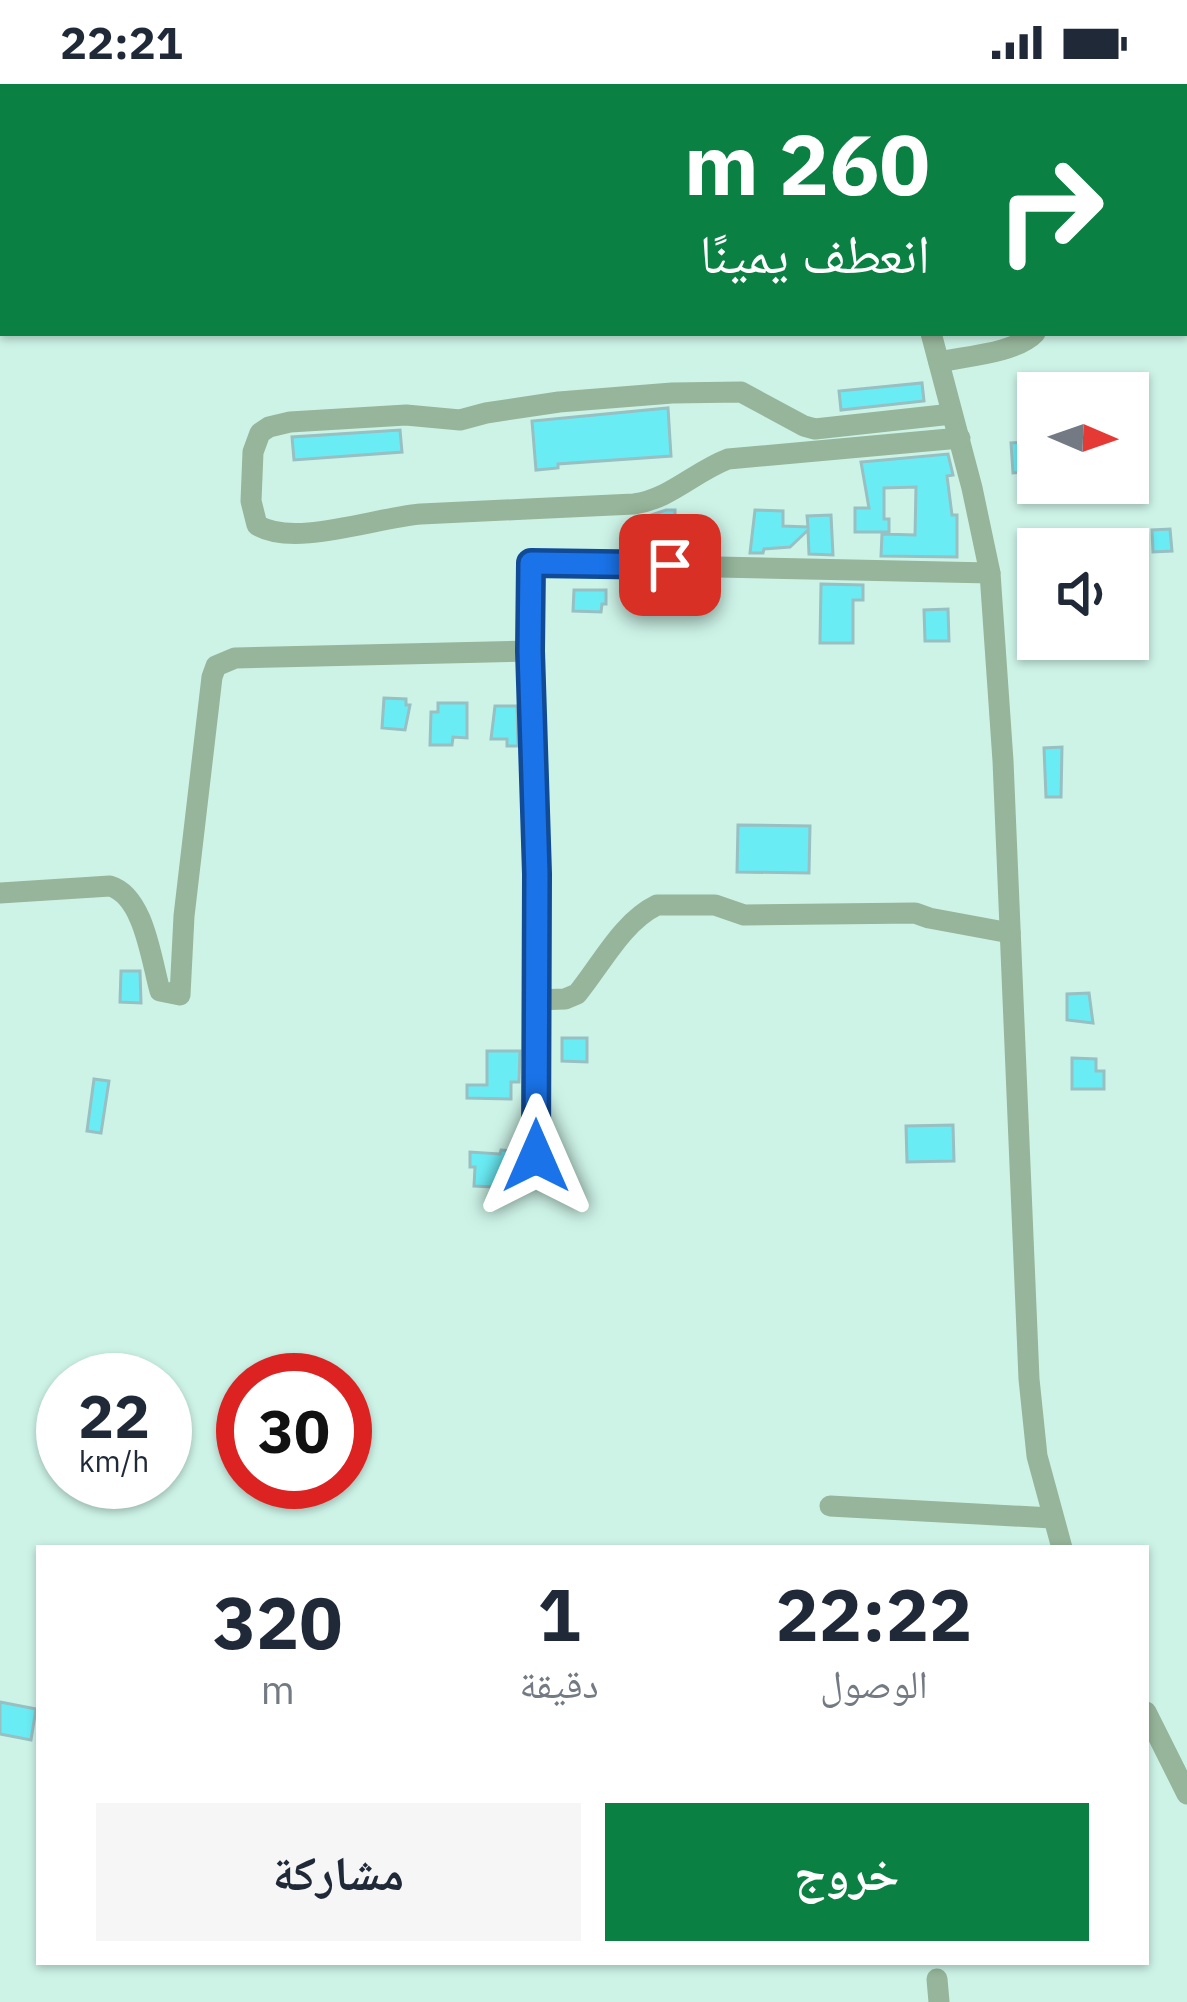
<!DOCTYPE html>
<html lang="ar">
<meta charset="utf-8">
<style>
:root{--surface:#fff;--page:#f6f6f7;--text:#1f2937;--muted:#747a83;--accent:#0b8043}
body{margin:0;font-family:"IBM Plex Sans","Noto Naskh Arabic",sans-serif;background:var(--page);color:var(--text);direction:rtl;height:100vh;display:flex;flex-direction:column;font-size:45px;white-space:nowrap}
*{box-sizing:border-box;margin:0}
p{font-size:39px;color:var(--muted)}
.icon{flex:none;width:66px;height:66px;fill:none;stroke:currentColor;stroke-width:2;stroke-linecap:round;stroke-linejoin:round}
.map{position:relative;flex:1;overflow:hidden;direction:ltr}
.panel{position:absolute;left:36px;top:1461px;width:1113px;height:420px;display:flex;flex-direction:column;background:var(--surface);border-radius:0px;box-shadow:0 3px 9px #0004;direction:rtl}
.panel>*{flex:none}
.banner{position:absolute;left:0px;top:0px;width:1188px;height:252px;box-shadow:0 3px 9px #0004;direction:rtl;background:#0b8043;color:#fff;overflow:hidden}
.needle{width:78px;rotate:92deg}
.controls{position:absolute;left:1017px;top:288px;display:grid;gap:24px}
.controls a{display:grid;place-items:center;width:132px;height:132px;border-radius:0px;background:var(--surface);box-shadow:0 3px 9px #0004;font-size:60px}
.speed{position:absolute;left:36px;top:1269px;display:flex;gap:24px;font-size:60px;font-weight:700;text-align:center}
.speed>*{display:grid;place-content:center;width:156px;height:156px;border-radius:50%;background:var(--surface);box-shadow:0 3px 9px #0004;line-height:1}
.speed small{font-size:30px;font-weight:400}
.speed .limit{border:18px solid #d22;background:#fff;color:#111}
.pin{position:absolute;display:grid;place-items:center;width:102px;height:102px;color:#fff;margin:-51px;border-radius:24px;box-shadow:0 6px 18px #0006}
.me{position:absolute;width:132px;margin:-66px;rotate:0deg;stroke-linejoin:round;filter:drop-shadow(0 0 9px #0008)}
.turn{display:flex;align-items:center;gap:42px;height:252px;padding:0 60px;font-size:54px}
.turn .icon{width:156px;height:156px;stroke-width:2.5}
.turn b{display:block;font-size:84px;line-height:102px}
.eta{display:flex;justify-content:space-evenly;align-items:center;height:204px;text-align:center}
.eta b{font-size:72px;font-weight:700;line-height:84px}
.primary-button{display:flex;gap:24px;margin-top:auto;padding:24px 60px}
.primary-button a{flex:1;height:138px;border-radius:0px;background:var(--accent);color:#fff;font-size:48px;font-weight:700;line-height:138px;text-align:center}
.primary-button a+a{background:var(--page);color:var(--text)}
.status{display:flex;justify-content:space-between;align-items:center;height:84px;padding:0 60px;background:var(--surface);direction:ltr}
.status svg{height:33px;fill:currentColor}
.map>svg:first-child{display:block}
.building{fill:#6aecf5;stroke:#98bfc2;stroke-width:3}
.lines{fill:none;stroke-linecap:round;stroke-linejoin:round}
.minor{stroke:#96b59a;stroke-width:21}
.route-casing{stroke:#114b97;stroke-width:30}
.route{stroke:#1a73e8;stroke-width:21}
</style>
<div class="status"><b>22:21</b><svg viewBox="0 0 49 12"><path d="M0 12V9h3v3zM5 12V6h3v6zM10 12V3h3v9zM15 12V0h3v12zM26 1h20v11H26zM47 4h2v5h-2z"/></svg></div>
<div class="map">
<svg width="1187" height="1918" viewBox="0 0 1187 1918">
<rect width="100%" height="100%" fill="#cdf3e7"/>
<g class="building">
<path d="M922 299 924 317 841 326 839 307Z"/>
<path d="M668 324 671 372 558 380V384L536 386 532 337Z"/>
<path d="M400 346 402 368 294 376 292 353Z"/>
<path d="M1038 357V387L1013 389 1011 359Z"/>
<path d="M948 370 953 391 947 392 952 431H957V473L881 472 882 450 915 451 916 403 884 404V435H889V448H855V424H869L861 378Z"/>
<path d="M666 426H675V442H645V433Z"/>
<path d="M755 426 783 427V442L808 443 807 432 831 431 833 471 809 470 808 446 790 463 764 465 763 469H750Z"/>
<path d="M1170 445 1172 467 1153 468 1152 446Z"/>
<path d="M821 500 863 501V516H853V559H820Z"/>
<rect x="665" y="503" width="16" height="27"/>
<path d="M574 506H606V520H602L601 528 573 527Z"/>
<path d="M948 525 949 557H925L924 526Z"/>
<path d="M384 614 406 615V621H410L405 646 382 644Z"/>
<path d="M438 619H467V654L453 653 452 661H430L431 628H438Z"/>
<path d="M495 622H517L518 662H507V655H491Z"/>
<path d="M1062 663 1061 713H1046L1044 664Z"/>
<path d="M738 741 810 742 809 789 737 788Z"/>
<path d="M121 887H140L141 919 120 918Z"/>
<path d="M1089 909 1093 939 1067 936V910Z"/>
<path d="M562 954H587V978L562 977Z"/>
<path d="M487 967H520L519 998H511V1015L467 1014V1001H487Z"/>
<path d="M1072 974 1096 975V987H1104V1005H1072Z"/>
<path d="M94 995 109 997 101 1049 87 1047Z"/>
<path d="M953 1041 954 1077 907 1078 906 1042Z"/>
<path d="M501 1066 512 1067 520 1075 516 1104 474 1102 475 1083H470V1068L500 1070Z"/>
<path d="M0 1618 36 1625 31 1656 0 1650Z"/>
</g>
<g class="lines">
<g class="minor">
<path d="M869 0V3"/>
<path d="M1013 0V3"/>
<path d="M0 16 3 11"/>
<path d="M1185 168 1187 169"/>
<path d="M931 249 972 404 990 489 1003 677 1029 1295 1037 1372 1062 1464"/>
<path d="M939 278C967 272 1016 269 1035 249"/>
<path d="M952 330 815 345 804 342 741 308 672 309 559 318 486 329 460 336 406 331 290 338 269 343 260 349 253 368 251 417 257 441C294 464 378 433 421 430 492 426 563 424 634 420 670 415 694 388 728 375L960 354"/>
<path d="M0 809 110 802C144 812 151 875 160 907L180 911 184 832 212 593 216 582 235 574 530 567"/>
<path d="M536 916 565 915 577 910C601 881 622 838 657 821H715L744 831 915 829 929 834 1010 849"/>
<path d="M536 1073 537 790 530 567 531 479 990 489"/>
<path d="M830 1422 1052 1434"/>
<path d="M1146 1628 1187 1710"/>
<path d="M937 1895 939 1918"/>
</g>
</g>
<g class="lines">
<defs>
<path id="route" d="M536 1072 537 790 530 567 531 479 670 481"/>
</defs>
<use href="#route" class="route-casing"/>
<use href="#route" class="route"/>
</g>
</svg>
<div class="controls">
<a><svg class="needle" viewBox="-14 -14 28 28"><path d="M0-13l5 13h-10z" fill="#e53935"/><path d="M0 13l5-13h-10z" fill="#747a83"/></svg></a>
<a><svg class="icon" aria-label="sound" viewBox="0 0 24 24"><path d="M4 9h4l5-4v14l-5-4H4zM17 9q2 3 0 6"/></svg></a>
</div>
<div class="speed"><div>22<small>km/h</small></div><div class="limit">30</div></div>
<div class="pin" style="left:670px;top:481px;background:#d93025"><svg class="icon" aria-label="arrive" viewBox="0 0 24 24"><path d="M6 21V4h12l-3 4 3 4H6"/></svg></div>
<svg class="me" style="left:536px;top:1072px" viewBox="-20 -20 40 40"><path d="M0-17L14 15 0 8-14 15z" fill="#1a73e8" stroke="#fff" stroke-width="4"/></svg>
<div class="banner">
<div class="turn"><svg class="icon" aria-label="right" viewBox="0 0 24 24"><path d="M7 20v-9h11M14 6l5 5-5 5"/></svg><div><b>260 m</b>انعطف يمينًا</div></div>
</div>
<section class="panel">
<div class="eta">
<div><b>22:22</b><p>الوصول</p></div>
<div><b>1</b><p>دقيقة</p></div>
<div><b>320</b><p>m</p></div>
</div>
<div class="primary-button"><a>خروج</a><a>مشاركة</a></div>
</section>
</div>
